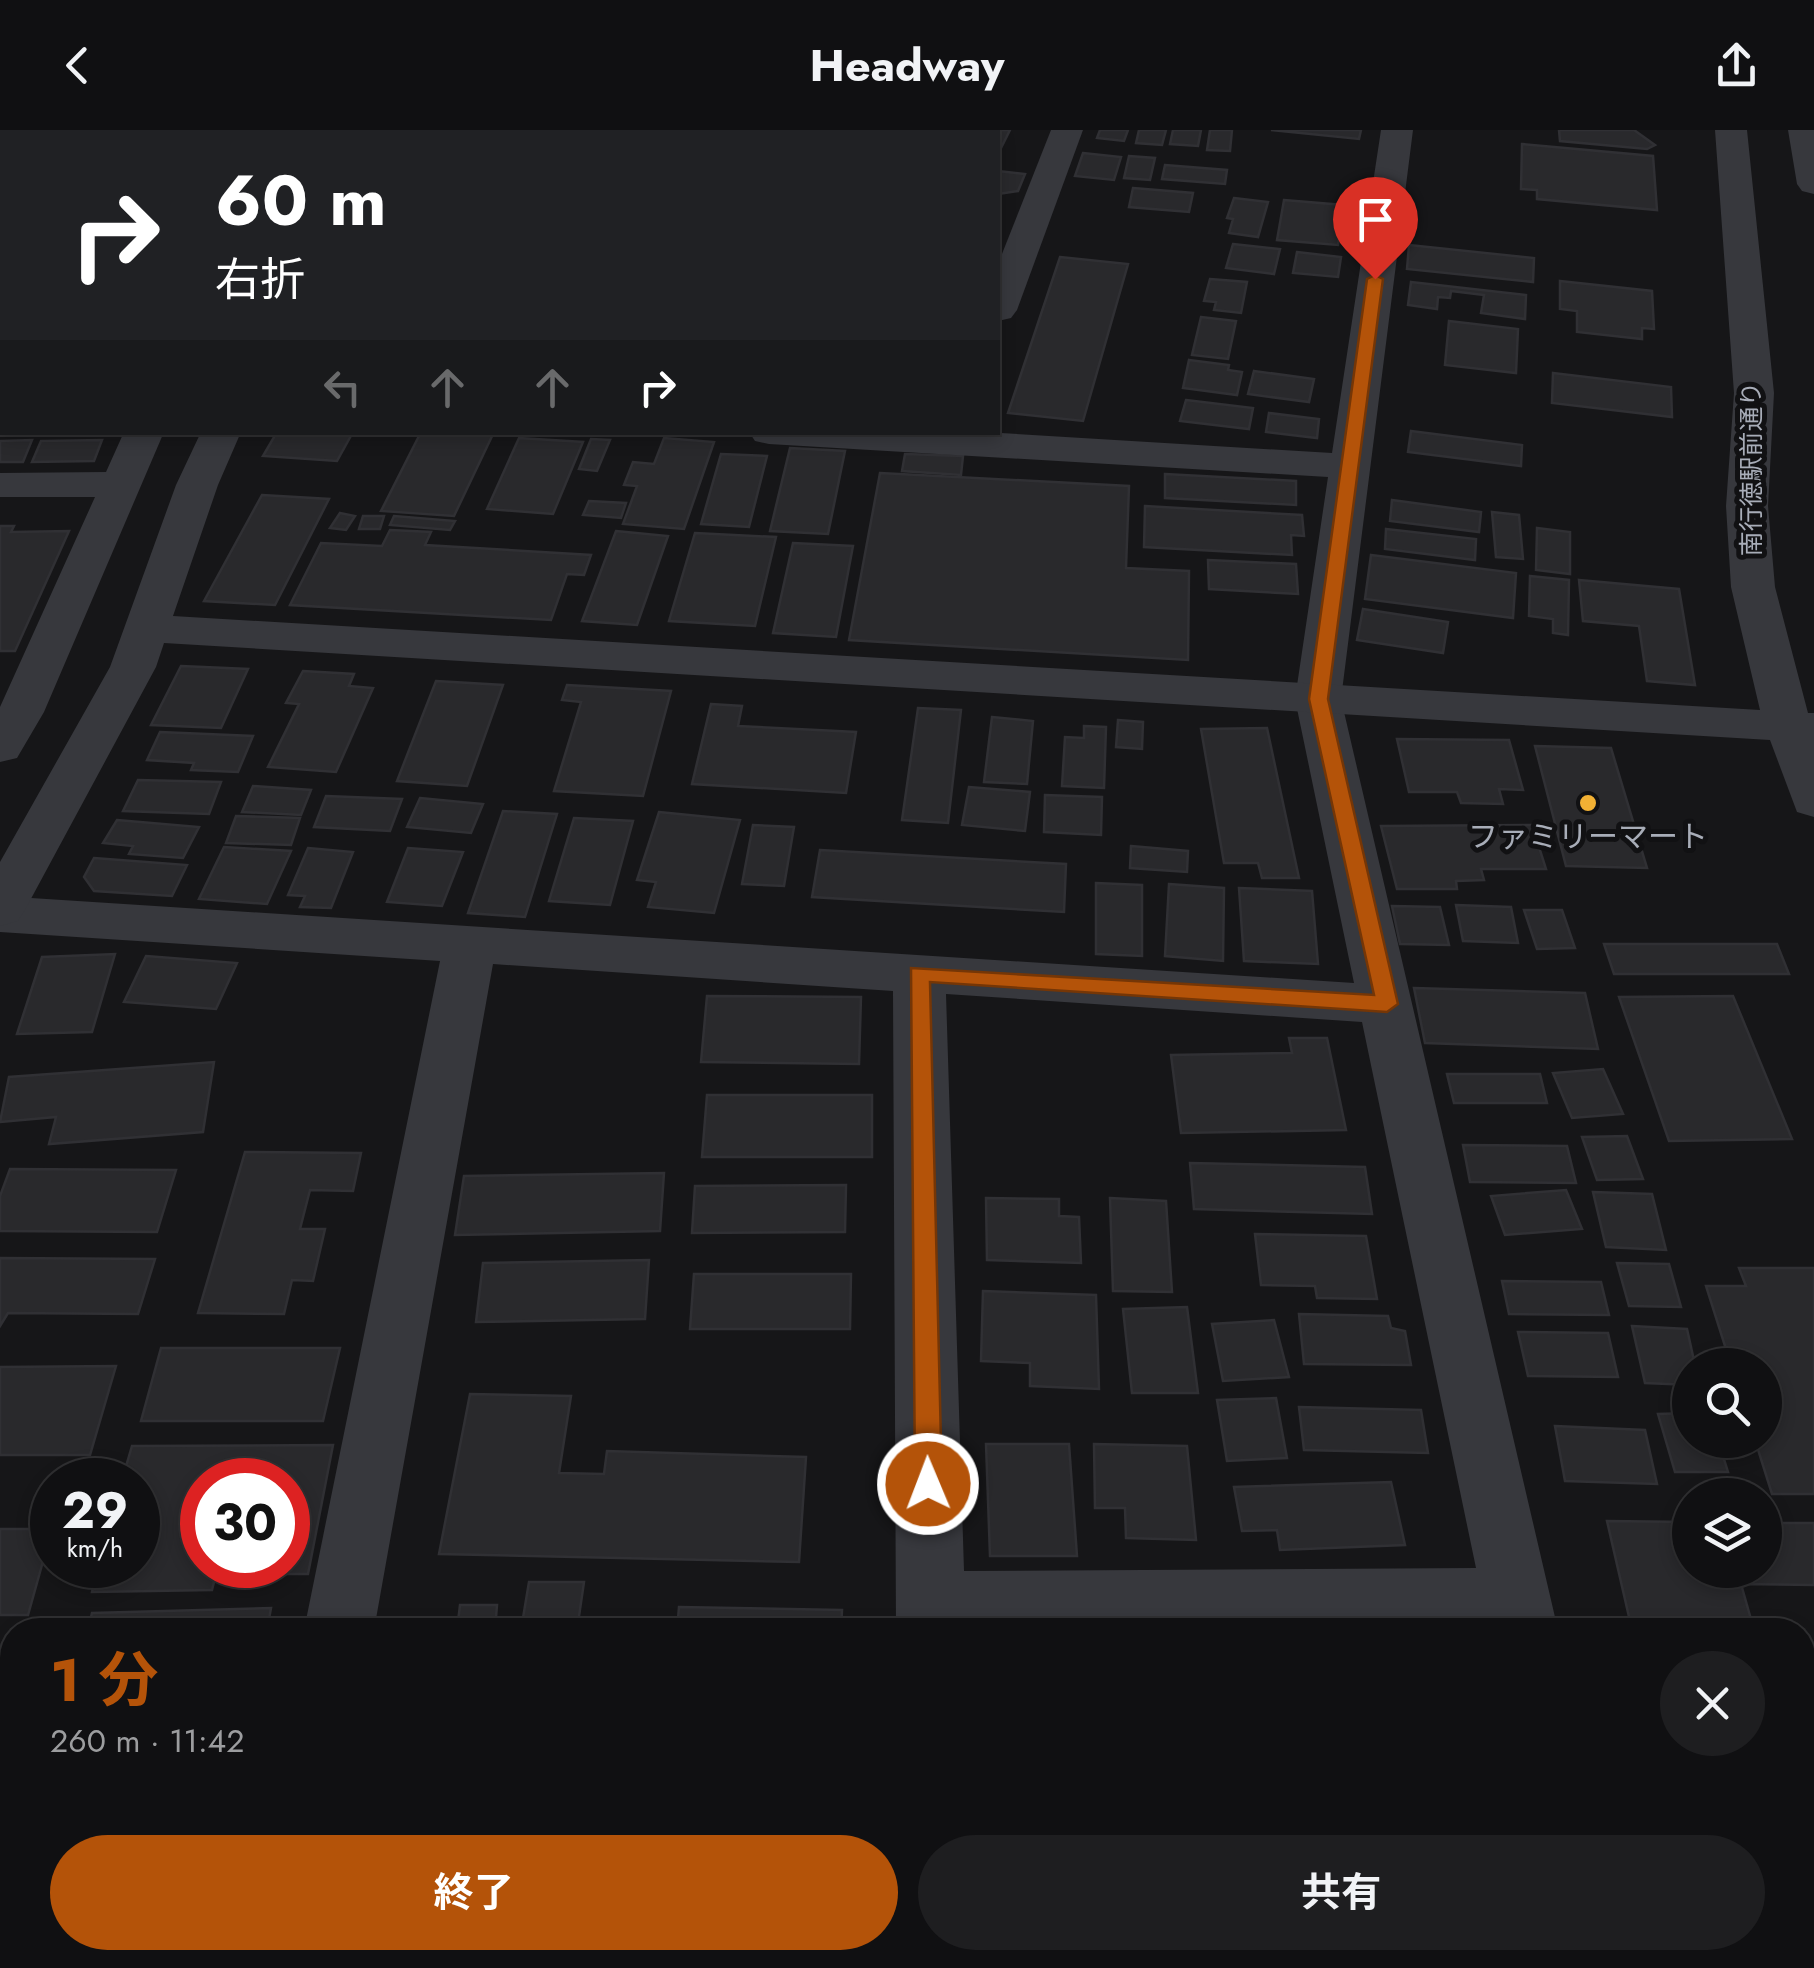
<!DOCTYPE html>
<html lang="ja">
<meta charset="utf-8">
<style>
:root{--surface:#101012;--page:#1e1e20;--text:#f1f3f6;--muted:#9c9d9f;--line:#303032;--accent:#b45309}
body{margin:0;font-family:Jost,"Noto Sans JP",sans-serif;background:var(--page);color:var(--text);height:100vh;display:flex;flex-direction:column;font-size:38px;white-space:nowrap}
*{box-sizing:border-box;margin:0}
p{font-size:32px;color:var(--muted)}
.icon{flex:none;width:55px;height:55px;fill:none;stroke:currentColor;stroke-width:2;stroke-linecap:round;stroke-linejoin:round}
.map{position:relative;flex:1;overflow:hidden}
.drawer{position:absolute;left:0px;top:1488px;width:1815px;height:352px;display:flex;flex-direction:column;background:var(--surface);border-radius:40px 40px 0 0;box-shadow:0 5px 15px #0003,0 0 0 2px var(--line)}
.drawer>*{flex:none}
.top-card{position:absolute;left:0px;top:0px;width:1000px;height:305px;box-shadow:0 5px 15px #0003,0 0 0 2px var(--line);background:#202124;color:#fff;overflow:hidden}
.buttons{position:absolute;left:1672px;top:1218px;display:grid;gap:20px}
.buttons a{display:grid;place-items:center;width:110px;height:110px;border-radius:50%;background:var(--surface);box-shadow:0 5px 15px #0003,0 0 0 2px var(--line);font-size:50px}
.speed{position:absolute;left:30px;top:1328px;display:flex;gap:20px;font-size:50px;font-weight:700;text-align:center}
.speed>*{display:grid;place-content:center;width:130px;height:130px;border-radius:50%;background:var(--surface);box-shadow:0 5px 15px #0003,0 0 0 2px var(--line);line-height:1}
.speed small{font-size:25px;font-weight:400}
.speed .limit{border:15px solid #d22;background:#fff;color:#111}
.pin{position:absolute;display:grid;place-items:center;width:85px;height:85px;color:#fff;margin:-102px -42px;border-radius:50% 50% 50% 0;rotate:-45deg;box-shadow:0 0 10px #0007}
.pin .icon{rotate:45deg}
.me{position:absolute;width:110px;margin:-55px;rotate:359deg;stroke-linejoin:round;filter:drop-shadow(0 0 8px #0008)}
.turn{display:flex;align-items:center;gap:35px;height:210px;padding:0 50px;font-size:45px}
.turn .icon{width:130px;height:130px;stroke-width:2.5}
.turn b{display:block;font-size:70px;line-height:85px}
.lanes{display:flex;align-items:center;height:95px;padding:0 50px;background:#0003;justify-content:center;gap:50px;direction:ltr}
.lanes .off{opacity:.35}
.round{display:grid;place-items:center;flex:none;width:105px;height:105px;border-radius:52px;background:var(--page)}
.head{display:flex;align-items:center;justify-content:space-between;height:170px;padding:0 50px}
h1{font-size:60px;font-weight:700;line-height:75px;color:var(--accent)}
.action{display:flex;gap:20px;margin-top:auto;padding:20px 50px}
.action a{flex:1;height:115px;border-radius:60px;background:var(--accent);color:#fff;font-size:40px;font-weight:700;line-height:115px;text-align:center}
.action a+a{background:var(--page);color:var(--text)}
header{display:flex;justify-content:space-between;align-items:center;height:130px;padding:0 50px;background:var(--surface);font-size:45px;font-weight:700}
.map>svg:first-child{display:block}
.green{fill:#1c231d}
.building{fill:#29292c;stroke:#303034;stroke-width:2.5;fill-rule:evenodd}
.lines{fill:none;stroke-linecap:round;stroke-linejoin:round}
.pedestrian{stroke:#37383d;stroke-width:50}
.minor{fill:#37383d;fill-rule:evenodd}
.tertiary{fill:#37383d;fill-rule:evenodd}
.route{fill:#b45309;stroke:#753606;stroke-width:2.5}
.poi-dot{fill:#f2b134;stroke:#111113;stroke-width:4}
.labels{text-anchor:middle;stroke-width:10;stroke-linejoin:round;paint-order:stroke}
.far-street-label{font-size:25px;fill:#a8adb8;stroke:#111113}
.poi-label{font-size:30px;fill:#a8adb8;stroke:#111113}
</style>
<header><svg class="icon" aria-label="back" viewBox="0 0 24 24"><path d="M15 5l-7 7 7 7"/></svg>Headway<svg class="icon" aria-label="share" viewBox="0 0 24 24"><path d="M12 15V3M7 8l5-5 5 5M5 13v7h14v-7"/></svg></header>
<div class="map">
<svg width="1814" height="1838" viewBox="0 0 1814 1838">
<rect width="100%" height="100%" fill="#161618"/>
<path class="green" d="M988 1828H1553L1555 1838H988Z"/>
<g class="building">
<path d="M583 0H680L581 2Z"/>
<path d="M929 0H1010L998 24V2Z"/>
<path d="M1100 0H1128L1124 11 1097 8Z"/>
<path d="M1139 0H1166L1162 15 1136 13Z"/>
<path d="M1173 0H1201L1198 16 1170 14Z"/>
<path d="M1210 0H1232L1230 21 1207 20Z"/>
<path d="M1271 0H1361L1359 9Z"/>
<path d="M1559 0H1634L1655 15 1647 19 1560 11Z"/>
<path d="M1522 14 1653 26 1657 80 1537 69V60L1521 59Z"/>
<path d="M1083 23 1121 27 1114 50 1075 46Z"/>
<path d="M1129 26 1155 28 1150 50 1124 48Z"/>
<path d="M1165 35 1227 40 1225 54 1162 49Z"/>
<path d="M998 41 1025 44 1018 61 998 64Z"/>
<path d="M1133 58 1193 63 1189 82 1129 77Z"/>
<path d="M1234 68 1268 72 1258 107 1229 103 1233 89 1227 88Z"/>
<path d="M1284 70 1343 75 1338 115 1277 110Z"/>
<path d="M1233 114 1280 119 1274 144 1226 138Z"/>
<path d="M1409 115 1534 128 1533 152 1407 139Z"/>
<path d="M1297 122 1341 127 1338 147 1293 143Z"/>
<path d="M1060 127 1128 134 1083 291 1008 283Z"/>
<path d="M1210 149 1247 152 1241 183 1214 180 1216 172 1204 171Z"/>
<path d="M1560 151 1652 161 1654 199 1642 198V209L1577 202V181L1560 179Z"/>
<path d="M1411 152 1526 165 1525 189 1481 183 1484 165 1451 161 1450 168 1438 167 1437 179 1408 175Z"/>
<path d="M1201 187 1236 191 1228 229 1192 225Z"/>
<path d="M1449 191 1518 199 1516 243 1445 235Z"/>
<path d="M1189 230 1229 235 1228 240 1242 242 1237 265 1183 258Z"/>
<path d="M1254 241 1314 249 1309 272 1248 264Z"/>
<path d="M1553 243 1671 257 1672 287 1552 273Z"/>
<path d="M1186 270 1253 278 1249 299 1180 291Z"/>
<path d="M1269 283 1319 289 1317 308 1266 302Z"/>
<path d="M1411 301 1522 315 1521 336 1408 322Z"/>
<path d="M277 302H353L337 331 263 326Z"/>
<path d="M421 302H494L454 386 381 381Z"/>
<path d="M519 308 583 312 553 384 487 379Z"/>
<path d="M664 308 714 312 684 399 623 394 637 356 624 355 633 332 654 334Z"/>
<path d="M591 309 610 310 597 341 579 339Z"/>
<path d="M32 310 23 332H0V311Z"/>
<path d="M102 310 94 331 32 332 41 311Z"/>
<path d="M790 318 845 321 828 404 770 401Z"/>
<path d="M721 324 767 326 749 397 701 394Z"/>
<path d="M905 324 963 326 961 345 902 341Z"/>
<path d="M880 343 1129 356 1126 438 1189 441 1188 530 849 510Z"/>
<path d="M1165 344 1296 351V375L1165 368Z"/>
<path d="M262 365 329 369 275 475 204 471Z"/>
<path d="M1392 370 1481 382 1479 402 1390 391Z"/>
<path d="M589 371 626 373 621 388 583 385Z"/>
<path d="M1145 376 1302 385 1304 406 1291 405 1292 425 1144 417Z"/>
<path d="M1492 382 1519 385 1523 429 1496 427Z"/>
<path d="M340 383 355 386 346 400 330 398Z"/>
<path d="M363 386H384L380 399H359Z"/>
<path d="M394 386 455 391 450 400 390 395Z"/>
<path d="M0 396H14L11 402 69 401 15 521H0Z"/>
<path d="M1537 398 1570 402V444L1536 440Z"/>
<path d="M1386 399 1476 409 1475 430 1385 419Z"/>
<path d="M390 400 431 402 425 415 591 425 584 445 567 444 551 490 290 475 321 413 382 416Z"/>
<path d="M616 401 668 406 637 495 582 491Z"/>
<path d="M695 403 776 407 755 496 669 491Z"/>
<path d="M793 413 853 416 836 507 773 503Z"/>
<path d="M1371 425 1516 443 1513 488 1365 469Z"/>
<path d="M1208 430 1296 434 1298 464 1209 459Z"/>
<path d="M1530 446 1569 450 1568 505 1553 503V489L1529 486Z"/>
<path d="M1579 450 1679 459 1695 555 1647 551 1639 496 1583 491Z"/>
<path d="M1363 479 1448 492 1443 523 1357 510Z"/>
<path d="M181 536 248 539 221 598 151 595Z"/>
<path d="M303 541 354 544 349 556 373 558 336 642 268 637 299 574 286 573Z"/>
<path d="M436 551 503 555 467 656 397 651Z"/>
<path d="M567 555 671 561 643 666 554 661 581 572 562 570Z"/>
<path d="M711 574 742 576 738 596 856 602 846 663 692 654Z"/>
<path d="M918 578 961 580 948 693 902 690Z"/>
<path d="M992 587 1033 591 1027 654 984 652Z"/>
<path d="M1118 590 1143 592 1142 619 1116 617Z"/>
<path d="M1084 596 1106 597 1104 658 1062 656 1065 607 1084 608Z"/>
<path d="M1267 598 1299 748H1262L1258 733H1224L1201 599Z"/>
<path d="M160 602 253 606 238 642 191 640 194 633 147 630Z"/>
<path d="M1397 609 1509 610 1523 660 1499 659 1503 674 1461 673 1457 662H1409Z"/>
<path d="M1535 616 1611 618 1647 738 1566 736Z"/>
<path d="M138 650 221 652 209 684 123 681Z"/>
<path d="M253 656 311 660 301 685 242 682Z"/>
<path d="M969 657 1030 662 1025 701 962 695Z"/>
<path d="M1045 665 1102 667 1101 705 1044 702Z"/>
<path d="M326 666 402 669 390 701 314 697Z"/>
<path d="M420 668 483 674 471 703 407 697Z"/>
<path d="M503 681 557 684 525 787 468 783Z"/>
<path d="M659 682 740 690 714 783 648 777 656 752 637 750Z"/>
<path d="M236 686 300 688 291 715 226 713Z"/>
<path d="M574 688 633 691 610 775 549 771Z"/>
<path d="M117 690 199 697 183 728 129 724 133 716 103 713Z"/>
<path d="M753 695 794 697 784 756 742 754Z"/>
<path d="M1532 695 1546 739H1481L1484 750 1456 751 1457 759H1397L1381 696Z"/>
<path d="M1131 716 1188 721 1187 742 1130 738Z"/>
<path d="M224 717 291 721 267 774 199 769Z"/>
<path d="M308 718 353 722 331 778 300 777 305 766 288 765Z"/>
<path d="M408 718 463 722 442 776 387 772Z"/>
<path d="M820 720 1066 734 1064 782 812 767Z"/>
<path d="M94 728 187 735 172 766 94 761 84 747Z"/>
<path d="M1096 753 1142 755V826L1096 824Z"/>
<path d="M1169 754 1224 758 1223 831 1165 826Z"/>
<path d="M1239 758 1312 761 1318 834 1244 831Z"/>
<path d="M1456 775 1511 777 1518 813 1463 811Z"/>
<path d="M1392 776 1440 777 1449 815 1400 814Z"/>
<path d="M1524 780H1562L1575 818 1537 819Z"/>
<path d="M1604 814H1777L1789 844H1614Z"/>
<path d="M115 824 92 902 17 904 42 827Z"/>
<path d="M146 826 237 833 216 879 124 872Z"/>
<path d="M1414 858 1585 863 1598 919 1425 913Z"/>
<path d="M707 866 861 867 859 934 701 932Z"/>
<path d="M1733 866 1792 1009 1669 1011 1619 867Z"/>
<path d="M1289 908H1327L1346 1000 1181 1003 1171 925 1292 923Z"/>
<path d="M214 932 203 1002 49 1014 56 987 0 992 9 947Z"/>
<path d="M1603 939 1623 984 1572 988 1553 943Z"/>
<path d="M1447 944H1540L1547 973H1454Z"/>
<path d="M707 965H872V1027H702Z"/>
<path d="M1627 1006 1643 1049 1597 1050 1582 1007Z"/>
<path d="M1463 1015 1567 1016 1576 1053 1470 1052Z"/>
<path d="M245 1022 361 1023 353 1061 310 1060 300 1099H325L313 1151 292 1150 284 1184 198 1183Z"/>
<path d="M1190 1033 1365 1037 1372 1084 1194 1079Z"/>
<path d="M10 1039 176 1040 157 1102 0 1101V1066Z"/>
<path d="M664 1043 660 1101 455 1105 464 1046Z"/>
<path d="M846 1055 845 1102 692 1103 695 1056Z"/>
<path d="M1566 1060 1582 1099 1505 1105 1491 1066Z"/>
<path d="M1593 1062 1652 1064 1666 1120 1606 1117Z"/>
<path d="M986 1068 1059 1069V1086L1079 1087 1081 1133 987 1130Z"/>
<path d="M1110 1068 1166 1071 1172 1162 1113 1161Z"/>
<path d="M1255 1104 1366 1106 1377 1169 1317 1168 1315 1156 1261 1155Z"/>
<path d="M0 1128 155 1129 138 1184 8 1183 0 1196Z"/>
<path d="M649 1130 645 1189 476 1192 483 1133Z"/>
<path d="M1617 1133 1669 1134 1681 1177 1629 1176Z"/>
<path d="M1739 1138H1814V1364H1772L1755 1310H1765V1235H1731L1706 1156H1746Z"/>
<path d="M694 1144H851L850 1199H690Z"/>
<path d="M1502 1151 1601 1152 1609 1185 1509 1184Z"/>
<path d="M983 1161 1096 1165 1099 1259 1030 1256V1233L981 1231Z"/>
<path d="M1187 1177 1198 1263H1132L1123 1179Z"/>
<path d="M1299 1184 1388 1186 1391 1198 1405 1201 1411 1235 1304 1234Z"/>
<path d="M1274 1190 1289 1247 1223 1251 1212 1194Z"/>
<path d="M1632 1196 1687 1199 1695 1235H1690V1255L1645 1253Z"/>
<path d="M1518 1202 1608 1203 1618 1247 1528 1246Z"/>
<path d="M161 1218H340L323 1291H141Z"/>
<path d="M116 1236 90 1325H0V1237Z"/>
<path d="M470 1264 571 1266 559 1343 604 1344 607 1321 806 1327 799 1432 439 1424Z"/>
<path d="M1276 1268 1287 1328 1227 1331 1217 1270Z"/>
<path d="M1299 1277 1421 1280 1428 1323 1304 1320Z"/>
<path d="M1690 1283V1310H1718L1728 1342H1675L1658 1284Z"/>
<path d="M1555 1296 1645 1300 1657 1354 1565 1351Z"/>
<path d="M986 1314H1069L1077 1426H990Z"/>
<path d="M1094 1314 1187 1316 1196 1410 1126 1408 1125 1378H1095Z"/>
<path d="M333 1315 308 1444H216L212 1460 92 1462 99 1435H138V1350H122L132 1316ZM202 1350H288V1435H202Z"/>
<path d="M1391 1352 1405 1415 1280 1420 1277 1400 1242 1401 1234 1357Z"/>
<path d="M1607 1391 1690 1392V1440H1765V1393H1814V1455L1741 1454 1754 1500H1632Z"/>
<path d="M0 1399H52L28 1485H0Z"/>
<path d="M529 1452H584L577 1500H521Z"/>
<path d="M460 1475H497L495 1500H457Z"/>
<path d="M679 1477 842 1480 841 1500H677Z"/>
<path d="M271 1478 267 1500H88L92 1483Z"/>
<path d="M10 1721 12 1788H0V1755Z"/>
<path d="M1802 1798 1814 1799V1838H1698L1695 1828H1802Z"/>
<path d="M0 1809H12V1828H179L177 1838H0Z"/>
<rect x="686" y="1828" width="173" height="10"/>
</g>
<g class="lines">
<path class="pedestrian" d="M0 33 2 29"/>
<g class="minor">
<rect x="212" y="0" width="32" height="2"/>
<path d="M1051 0H1083L1017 180 1011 188 998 191V134Z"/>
<path d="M1381 0H1413L1341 569 1558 1500H896L893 861 493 834 374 1500H304L440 831 0 802V766L1354 853 1295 569 1328 347 769 314 755 311 749 302H984L1332 323ZM946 864 1362 892 1476 1438 964 1441Z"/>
<path d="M124 302H164L44 582 17 628 0 632V577L95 367H0V343L106 342Z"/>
<path d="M238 1828H314L313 1838H235Z"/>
<path d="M899 1828H975L976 1838H898Z"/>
<path d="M1558 1828H1634L1638 1838H1560Z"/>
</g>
<g class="tertiary">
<path d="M1715 0H1747L1774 263 1768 376 1775 457 1808 583H1814V687L1797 682 1770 610 164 513 156 537 26 778 18 791 0 796V732L110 537 176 355 201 302H241L218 355 173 486 1760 580 1731 457 1726 376 1734 263Z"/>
<path d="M1788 0H1814V64L1802 61 1797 54Z"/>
</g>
</g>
<path class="route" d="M1375 145 1383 149 1328 569 1398 874 1387 882 930 852 942 1354 938 1362H919L915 1354 911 838 1374 865 1309 569 1367 149Z"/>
<circle class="poi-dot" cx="1588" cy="673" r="10"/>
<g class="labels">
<g class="far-street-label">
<text transform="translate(1751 339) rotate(-90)" y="9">南行徳駅前通り</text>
</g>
<g class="poi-label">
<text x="1588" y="717">ファミリーマート</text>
</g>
</g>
</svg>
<div class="buttons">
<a><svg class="icon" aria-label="search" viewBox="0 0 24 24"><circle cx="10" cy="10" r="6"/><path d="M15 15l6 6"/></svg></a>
<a><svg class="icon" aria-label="layers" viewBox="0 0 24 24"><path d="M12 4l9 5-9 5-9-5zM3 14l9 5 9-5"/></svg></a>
</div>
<div class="speed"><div>29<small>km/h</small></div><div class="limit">30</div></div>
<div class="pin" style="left:1375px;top:149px;background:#d93025"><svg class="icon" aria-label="arrive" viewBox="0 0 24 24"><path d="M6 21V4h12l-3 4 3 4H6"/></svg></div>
<svg class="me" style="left:928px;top:1354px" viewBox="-20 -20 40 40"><circle r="17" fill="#b45309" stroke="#fff" stroke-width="3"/><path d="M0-11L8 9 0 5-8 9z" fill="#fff"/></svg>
<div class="top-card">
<div class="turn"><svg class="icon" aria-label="right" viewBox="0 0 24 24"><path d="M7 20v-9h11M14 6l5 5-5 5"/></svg><div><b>60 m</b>右折</div></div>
<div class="lanes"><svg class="icon off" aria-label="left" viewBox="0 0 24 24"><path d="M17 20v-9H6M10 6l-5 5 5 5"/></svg><svg class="icon off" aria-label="ahead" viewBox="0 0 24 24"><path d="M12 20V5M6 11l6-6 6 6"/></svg><svg class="icon off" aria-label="ahead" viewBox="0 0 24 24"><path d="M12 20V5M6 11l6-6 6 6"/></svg><svg class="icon" aria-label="right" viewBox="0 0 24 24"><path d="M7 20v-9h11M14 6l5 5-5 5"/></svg></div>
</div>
<section class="drawer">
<div class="head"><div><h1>1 分</h1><p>260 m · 11:42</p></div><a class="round"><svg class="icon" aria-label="close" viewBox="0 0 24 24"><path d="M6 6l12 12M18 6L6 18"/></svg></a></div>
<div class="action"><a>終了</a><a>共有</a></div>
</section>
</div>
